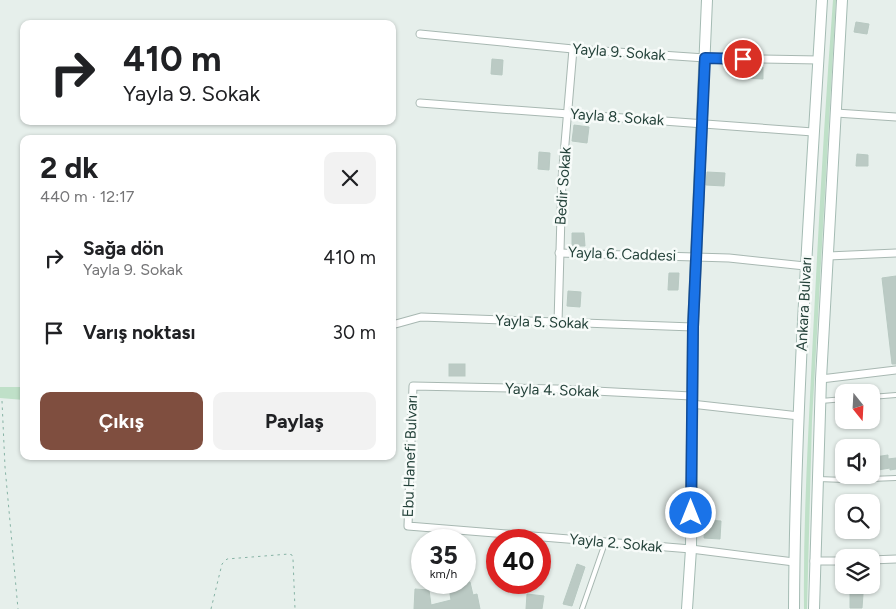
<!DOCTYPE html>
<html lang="tr">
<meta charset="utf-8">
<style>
:root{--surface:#fff;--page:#f2f2f2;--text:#202124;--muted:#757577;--accent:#7f4e3f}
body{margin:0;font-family:Figtree,sans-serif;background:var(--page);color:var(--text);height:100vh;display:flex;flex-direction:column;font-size:19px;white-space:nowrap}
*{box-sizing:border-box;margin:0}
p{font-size:16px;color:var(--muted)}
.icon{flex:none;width:28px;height:28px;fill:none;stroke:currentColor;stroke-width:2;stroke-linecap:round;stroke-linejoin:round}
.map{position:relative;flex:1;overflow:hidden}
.panel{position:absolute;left:20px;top:135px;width:376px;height:325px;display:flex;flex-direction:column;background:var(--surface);border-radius:10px;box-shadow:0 1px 4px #0004}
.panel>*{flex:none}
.hud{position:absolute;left:20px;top:20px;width:376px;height:105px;border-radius:10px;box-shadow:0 1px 4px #0004;background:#fff;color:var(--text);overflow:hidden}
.needle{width:32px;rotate:162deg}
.buttons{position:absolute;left:835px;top:384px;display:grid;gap:10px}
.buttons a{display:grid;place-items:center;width:45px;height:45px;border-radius:10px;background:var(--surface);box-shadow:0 1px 4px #0004;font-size:25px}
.speed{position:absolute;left:411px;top:529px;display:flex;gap:10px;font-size:25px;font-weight:700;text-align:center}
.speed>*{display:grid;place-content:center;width:65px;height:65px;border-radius:50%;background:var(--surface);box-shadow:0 1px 4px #0004;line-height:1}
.speed small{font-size:12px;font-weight:400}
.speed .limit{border:8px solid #d22;background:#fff;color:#111}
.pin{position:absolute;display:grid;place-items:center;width:42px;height:42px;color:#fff;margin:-21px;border:2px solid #fff;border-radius:50%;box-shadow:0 1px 5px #0007}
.me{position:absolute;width:55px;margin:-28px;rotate:0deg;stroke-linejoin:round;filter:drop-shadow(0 0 4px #0008)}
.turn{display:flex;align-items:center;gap:18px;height:105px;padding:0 20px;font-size:22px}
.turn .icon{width:65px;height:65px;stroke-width:2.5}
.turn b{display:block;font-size:35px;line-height:42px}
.round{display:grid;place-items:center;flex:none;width:52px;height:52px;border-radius:10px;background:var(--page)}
.head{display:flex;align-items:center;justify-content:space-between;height:85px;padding:0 20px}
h1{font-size:30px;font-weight:700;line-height:38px}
.primary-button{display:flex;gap:10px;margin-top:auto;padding:10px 20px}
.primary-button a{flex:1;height:58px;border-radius:10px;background:var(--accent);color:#fff;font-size:20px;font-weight:700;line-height:58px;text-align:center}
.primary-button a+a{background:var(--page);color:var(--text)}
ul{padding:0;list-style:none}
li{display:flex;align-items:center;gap:15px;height:75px;padding:0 20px}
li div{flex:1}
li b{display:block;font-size:19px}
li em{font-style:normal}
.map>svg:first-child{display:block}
.green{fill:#bfe0c8}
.building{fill:#bbcac4;stroke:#b8c9c2}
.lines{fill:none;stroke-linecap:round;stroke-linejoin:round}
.lane-casing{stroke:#a8b8b2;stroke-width:6}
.street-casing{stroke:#a8b8b2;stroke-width:9}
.secondary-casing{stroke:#a4bbb3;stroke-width:12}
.path{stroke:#86b3a5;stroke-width:1;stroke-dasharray:2.5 4;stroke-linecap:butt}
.lane{stroke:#fff;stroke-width:4}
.street{stroke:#fff;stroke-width:7}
.secondary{stroke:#fff;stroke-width:10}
.route-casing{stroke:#114b97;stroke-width:12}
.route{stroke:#1a73e8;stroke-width:9}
.labels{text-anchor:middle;stroke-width:5;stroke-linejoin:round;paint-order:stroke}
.street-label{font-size:15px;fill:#24423a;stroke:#f7fbf9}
</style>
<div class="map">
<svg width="896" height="609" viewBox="0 0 896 609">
<rect width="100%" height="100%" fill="#e6efeb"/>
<g class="green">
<path d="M833 0H836L812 421 807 609H804C803 525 808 440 812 355 818 237 824 118 833 0Z"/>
<path d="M0 387H24V400L0 398Z"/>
</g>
<g class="building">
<path d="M856 22 869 24 867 34 854 32Z"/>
<path d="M492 59 503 60 502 75 491 74Z"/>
<path d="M744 66 763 67V79L744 78Z"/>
<path d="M574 125 589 127 587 143 572 141Z"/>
<path d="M539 152 550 153 549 170 538 169Z"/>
<path d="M857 154 868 155V166H856Z"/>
<path d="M707 172 725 173 724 186 706 185Z"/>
<path d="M572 233H584L585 246H572Z"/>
<path d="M669 273H679L678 290H668Z"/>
<path d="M896 276V364H892L882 278Z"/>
<path d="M568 291 581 292 580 307 567 306Z"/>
<rect x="449" y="364" width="16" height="12"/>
<path d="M888 455V459L896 458V469L890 470V468L878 470V465H876L875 457Z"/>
<path d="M705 520 721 521 720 539 704 538Z"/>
<path d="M577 564 585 567 572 606 563 604Z"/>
<path d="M448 582H470L473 595 477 594 480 609H414L415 589 429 590 431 605 451 600Z"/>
<path d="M850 593 863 594 862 608H850Z"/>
<path d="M527 594 544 596 542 609H526Z"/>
</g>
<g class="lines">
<defs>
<g id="lane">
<path d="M871 397 896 395"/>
<path d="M821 401 844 399"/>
<path d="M818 479 845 480 896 478"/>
<path d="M582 609 605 543"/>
</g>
<g id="street">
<path d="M420 34 573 49 705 58 819 60"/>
<path d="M420 103 813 132"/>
<path d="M836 113 896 117"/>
<path d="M559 253 729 258 805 266"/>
<path d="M828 256 896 253"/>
<path d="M558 323 562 179 573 49"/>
<path d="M392 325 421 317 693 327"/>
<path d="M821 379 896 370"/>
<path d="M691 396 557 389 413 386 408 526 691 549 794 562"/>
<path d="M691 404 799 416"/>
<path d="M871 560 896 559"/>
<path d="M814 561H844"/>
</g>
<g id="secondary">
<path d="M687 609 691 549 693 327 707 0"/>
<path d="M794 609C795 406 810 203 822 0"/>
<path d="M814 609 821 379 842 0"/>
</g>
</defs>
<use href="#lane" class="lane-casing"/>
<use href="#street" class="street-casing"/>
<use href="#secondary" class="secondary-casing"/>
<g class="path">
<path d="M2 401 5 467 18 609"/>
<path d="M211 609 222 564 227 559 289 554 292 555 293 559 295 609"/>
</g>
<use href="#lane" class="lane"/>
<use href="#street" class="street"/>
<use href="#secondary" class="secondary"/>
</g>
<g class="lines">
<defs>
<path id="route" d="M691 513 693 327 705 58 743 59"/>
</defs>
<use href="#route" class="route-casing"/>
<use href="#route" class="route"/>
</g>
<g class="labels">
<g class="street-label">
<text transform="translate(619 52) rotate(4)" y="5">Yayla 9. Sokak</text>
<text transform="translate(617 117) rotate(4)" y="5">Yayla 8. Sokak</text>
<text transform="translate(563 186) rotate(-86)" y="5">Bedir Sokak</text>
<text transform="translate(622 254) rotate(2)" y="5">Yayla 6. Caddesi</text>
<text transform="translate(804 304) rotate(-87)" y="5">Ankara Bulvarı</text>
<text transform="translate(542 322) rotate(2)" y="5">Yayla 5. Sokak</text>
<text transform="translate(552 390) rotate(2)" y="5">Yayla 4. Sokak</text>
<text transform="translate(410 456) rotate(-88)" y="5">Ebu Hanefi Bulvarı</text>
<text transform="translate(616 543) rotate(5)" y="5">Yayla 2. Sokak</text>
</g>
</g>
</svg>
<div class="buttons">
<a><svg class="needle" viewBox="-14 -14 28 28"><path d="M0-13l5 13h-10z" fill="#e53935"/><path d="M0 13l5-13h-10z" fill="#757577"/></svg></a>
<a><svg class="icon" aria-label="sound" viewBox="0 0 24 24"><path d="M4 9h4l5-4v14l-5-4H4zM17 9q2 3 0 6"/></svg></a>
<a><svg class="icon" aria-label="search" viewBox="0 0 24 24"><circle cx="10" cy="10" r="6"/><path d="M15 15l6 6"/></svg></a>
<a><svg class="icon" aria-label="layers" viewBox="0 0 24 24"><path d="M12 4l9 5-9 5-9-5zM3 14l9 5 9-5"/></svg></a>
</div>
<div class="speed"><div>35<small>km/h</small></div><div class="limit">40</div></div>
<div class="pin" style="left:743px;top:59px;background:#d93025"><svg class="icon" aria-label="arrive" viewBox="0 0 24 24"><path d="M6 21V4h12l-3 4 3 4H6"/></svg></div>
<svg class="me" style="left:691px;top:513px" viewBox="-20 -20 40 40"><circle r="17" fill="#1a73e8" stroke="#fff" stroke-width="3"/><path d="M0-11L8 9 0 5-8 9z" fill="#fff"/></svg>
<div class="hud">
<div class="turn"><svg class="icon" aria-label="right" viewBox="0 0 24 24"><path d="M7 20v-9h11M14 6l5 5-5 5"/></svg><div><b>410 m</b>Yayla 9. Sokak</div></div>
</div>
<section class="panel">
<div class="head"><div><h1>2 dk</h1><p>440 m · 12:17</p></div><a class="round"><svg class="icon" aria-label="close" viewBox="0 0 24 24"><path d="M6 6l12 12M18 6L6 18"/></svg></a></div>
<ul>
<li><svg class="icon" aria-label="right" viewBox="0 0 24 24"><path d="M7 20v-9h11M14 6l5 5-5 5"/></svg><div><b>Sağa dön</b><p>Yayla 9. Sokak</p></div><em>410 m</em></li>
<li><svg class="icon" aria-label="arrive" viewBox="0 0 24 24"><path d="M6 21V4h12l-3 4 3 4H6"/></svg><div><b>Varış noktası</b></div><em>30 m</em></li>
</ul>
<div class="primary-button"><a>Çıkış</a><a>Paylaş</a></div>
</section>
</div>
